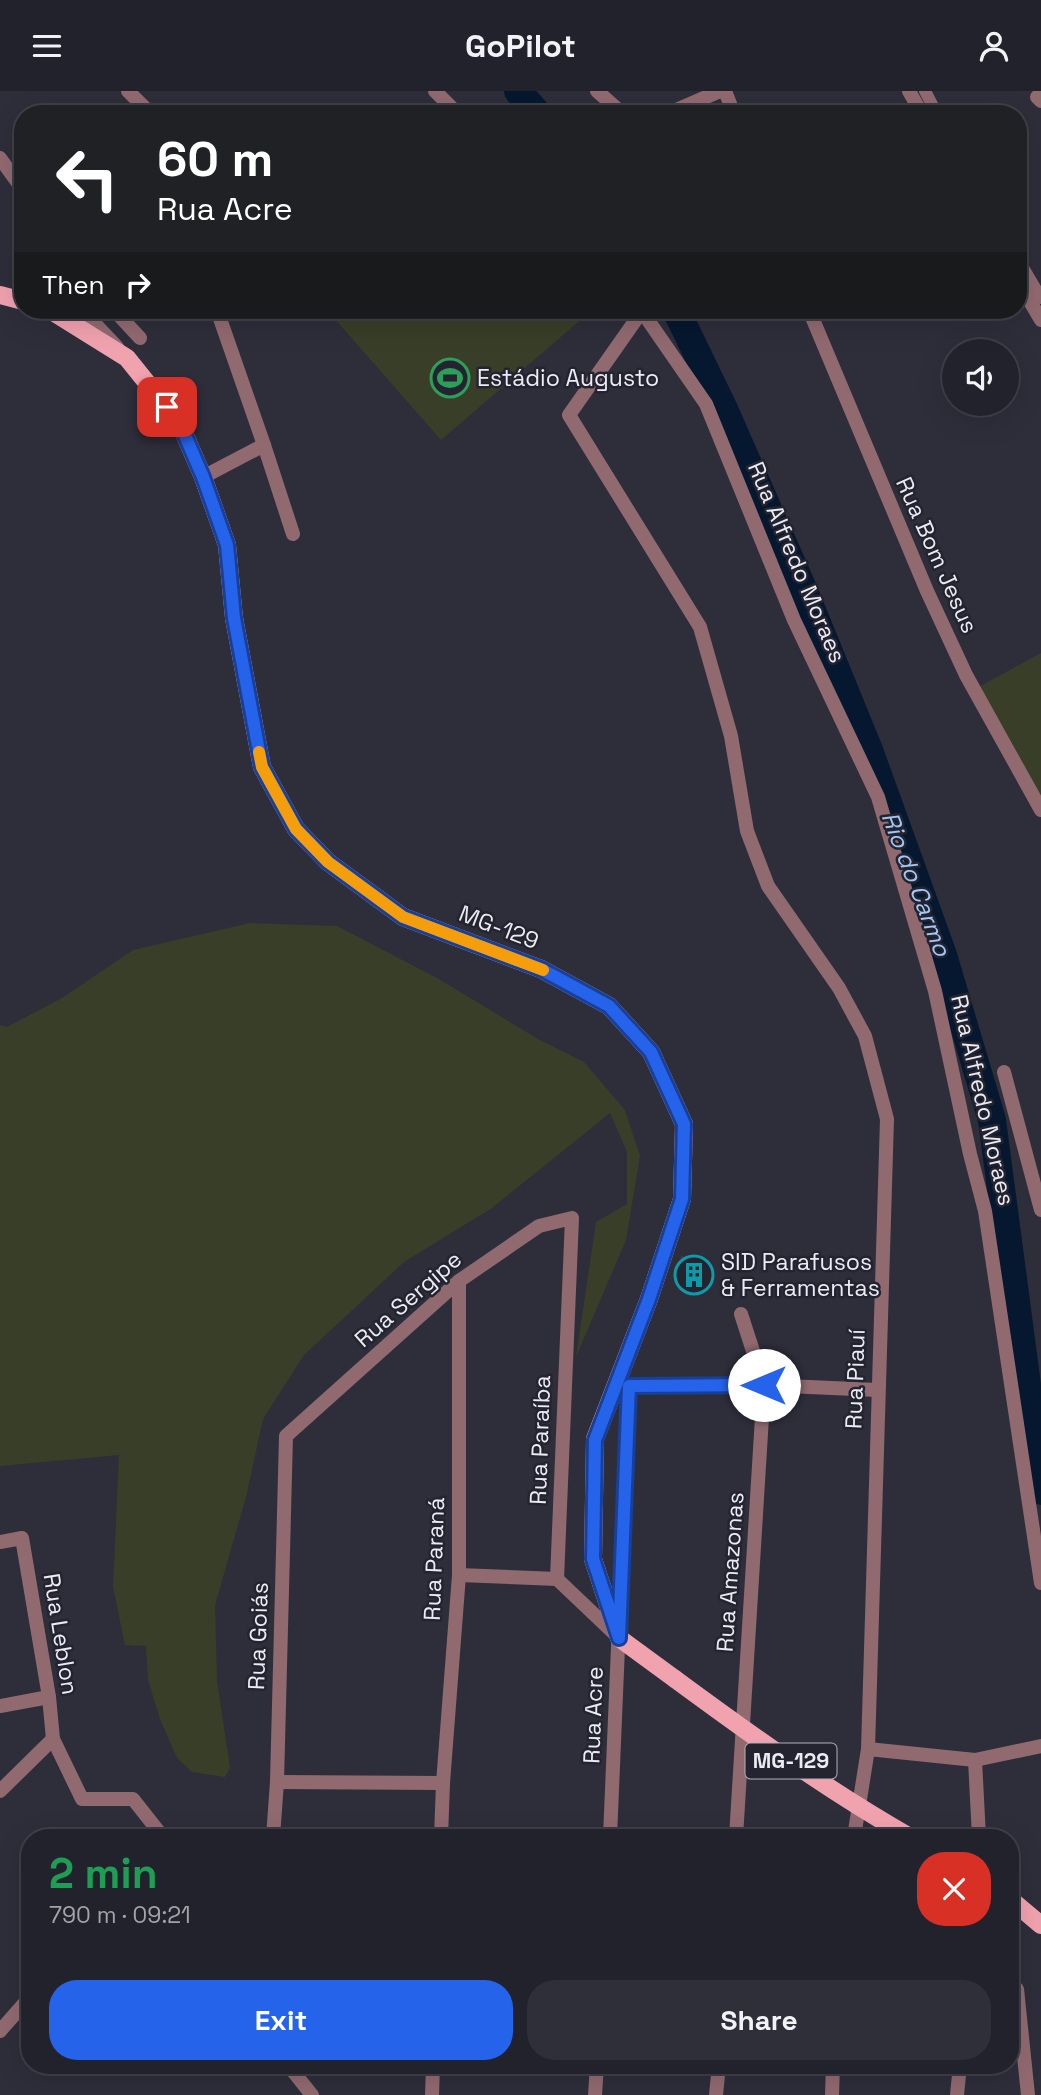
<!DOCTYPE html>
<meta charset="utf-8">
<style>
:root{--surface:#22222c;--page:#2e2f38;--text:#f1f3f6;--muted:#a2a4a9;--line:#3f3f48;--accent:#2563eb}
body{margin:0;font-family:"Space Grotesk",sans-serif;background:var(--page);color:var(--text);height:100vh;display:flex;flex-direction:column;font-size:26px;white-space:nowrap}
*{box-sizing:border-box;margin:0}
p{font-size:23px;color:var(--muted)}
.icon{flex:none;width:38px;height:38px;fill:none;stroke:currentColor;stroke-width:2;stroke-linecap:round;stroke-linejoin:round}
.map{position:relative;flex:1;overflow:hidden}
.panel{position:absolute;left:21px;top:1738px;width:998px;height:245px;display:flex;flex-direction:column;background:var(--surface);border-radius:28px;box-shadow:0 7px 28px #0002,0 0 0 2px var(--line)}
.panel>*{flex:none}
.top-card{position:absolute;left:14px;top:14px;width:1013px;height:214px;border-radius:28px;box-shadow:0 7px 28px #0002,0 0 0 2px var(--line);background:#202124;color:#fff;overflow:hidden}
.tools{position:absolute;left:942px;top:248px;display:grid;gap:14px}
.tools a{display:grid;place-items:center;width:77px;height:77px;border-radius:50%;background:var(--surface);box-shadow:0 7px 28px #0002,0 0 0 2px var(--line);font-size:35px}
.pin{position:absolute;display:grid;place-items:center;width:60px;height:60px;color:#fff;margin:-30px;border-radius:14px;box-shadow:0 4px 10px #0006}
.me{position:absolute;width:77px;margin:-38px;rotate:270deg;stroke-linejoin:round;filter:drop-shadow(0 0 5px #0008)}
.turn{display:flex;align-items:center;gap:24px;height:147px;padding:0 28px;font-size:32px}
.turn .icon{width:91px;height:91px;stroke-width:2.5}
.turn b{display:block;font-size:49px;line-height:60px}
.then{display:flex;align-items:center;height:66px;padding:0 28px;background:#0003;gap:14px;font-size:26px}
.round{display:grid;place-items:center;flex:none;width:74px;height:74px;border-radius:28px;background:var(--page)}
.headline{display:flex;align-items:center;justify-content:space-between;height:119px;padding:0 28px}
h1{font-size:42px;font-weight:700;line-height:52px;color:#1e9e55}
.primary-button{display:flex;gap:14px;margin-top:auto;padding:14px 28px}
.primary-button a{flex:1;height:80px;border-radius:28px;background:var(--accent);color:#fff;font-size:28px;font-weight:700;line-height:80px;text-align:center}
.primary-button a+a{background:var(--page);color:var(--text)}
header{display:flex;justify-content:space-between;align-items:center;height:91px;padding:0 28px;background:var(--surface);font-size:32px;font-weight:700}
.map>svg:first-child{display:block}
.green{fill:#393e28}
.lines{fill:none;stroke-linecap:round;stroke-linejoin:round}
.river{stroke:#06182f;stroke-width:28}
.pedestrian{stroke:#916a70;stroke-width:12}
.minor{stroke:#916a70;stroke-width:14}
.tertiary{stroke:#916a70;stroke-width:14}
.primary{stroke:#f1a2af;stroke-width:18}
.primary-bridge{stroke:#f1a2af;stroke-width:18}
.wall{fill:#474764}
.shaded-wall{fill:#3a3a51}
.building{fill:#535374;stroke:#3a3a51;stroke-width:2}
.route-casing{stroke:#184099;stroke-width:18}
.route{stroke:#2563eb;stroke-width:12}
.slow{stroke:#f59e0b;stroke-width:12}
.labels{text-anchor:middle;stroke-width:5;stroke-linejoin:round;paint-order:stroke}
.shield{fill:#242431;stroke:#afafba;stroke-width:2}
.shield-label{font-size:21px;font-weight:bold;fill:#ebebf4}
.poi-label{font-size:23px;fill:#ebebf4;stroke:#242431;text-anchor:start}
.street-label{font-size:23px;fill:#ebebf4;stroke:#242431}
.water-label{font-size:24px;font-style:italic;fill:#a1c7f9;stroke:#242431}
</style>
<header><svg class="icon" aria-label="menu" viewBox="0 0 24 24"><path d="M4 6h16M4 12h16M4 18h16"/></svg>GoPilot<svg class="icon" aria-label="person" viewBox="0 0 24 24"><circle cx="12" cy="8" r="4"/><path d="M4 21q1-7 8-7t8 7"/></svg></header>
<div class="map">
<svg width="1041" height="2004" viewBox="0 0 1041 2004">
<rect width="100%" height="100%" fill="#2e2e3b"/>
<g class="green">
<path d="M327 219H578L584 226 441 349Z"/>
<path d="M1041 562V708L979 596Z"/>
<path d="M250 832 337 835 437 887 538 948 584 971 625 1019 640 1065 626 1149 576 1266 596 1131 627 1113V1061L610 1022 492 1117 404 1171 304 1264 263 1328 246 1406 215 1514 217 1590 230 1677 225 1686 192 1681 177 1667 160 1628 148 1589 146 1555 125 1554 113 1496 119 1364 0 1375V934L7 936 62 907 133 859Z"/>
</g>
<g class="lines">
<g class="river">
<path d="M518 0 538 23"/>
<path d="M676 219 723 316 804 500 869 659 943 864 992 1029 1041 1400"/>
</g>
<g class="pedestrian">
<path d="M925 0 937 23"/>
<path d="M1018 168 1041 207"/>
</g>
<g class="minor">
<path d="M128 0 151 23"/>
<path d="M435 0 458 23"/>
<path d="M597 0 623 23"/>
<path d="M1041 2 1037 6 1041 10"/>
<path d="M667 23 720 0"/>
<path d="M0 67 23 99"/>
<path d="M82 219 117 256"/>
<path d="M114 219 140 247"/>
<path d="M217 219 264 354 293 443"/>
<path d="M641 219 706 313 794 529 878 706 935 900 970 1063 985 1120 1041 1492"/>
<path d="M642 220 569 324 700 536 731 645 747 740 768 795 839 897 865 945 887 1028 868 1658 854 1746"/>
<path d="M203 386 264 354"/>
<path d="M1004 981 1041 1119"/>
<path d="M0 1451 22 1447 49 1606 53 1648 82 1708H133L163 1746"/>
<path d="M459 1484 557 1488"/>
<path d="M0 1615 49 1606"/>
<path d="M868 1658 975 1669 1041 1655"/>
<path d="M975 1669 979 1746"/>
<path d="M277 1691 443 1692"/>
<path d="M0 1700 53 1648"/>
<path d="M273 1746 277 1691 286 1345 459 1190 539 1135 572 1127 557 1488 618 1546"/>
<path d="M441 1746 443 1692 459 1484V1190"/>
<path d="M610 1746 629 1295 764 1294 877 1299"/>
<path d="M736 1746 764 1294 741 1223"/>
<path d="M1010 1893 1017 1898 1028 2004"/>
<path d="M0 1940 30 1906"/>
<path d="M288 1974 312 2004"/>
<path d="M432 2004 433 1974"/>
<path d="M595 2004 597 1974"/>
<path d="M716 2004 719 1974"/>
<path d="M832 2004 833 1974"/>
<path d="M957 2004 960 1974"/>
</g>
<g class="tertiary">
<path d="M725 0 734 23"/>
<path d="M909 0 922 23"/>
<path d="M1018 190 1041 229"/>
<path d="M809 219 927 500 966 584 1041 719"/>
</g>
<g class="primary">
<path d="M0 204 23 210"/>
<path d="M50 219 127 267 180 333 203 386 227 454 234 527 262 676 296 738 328 771 403 826 541 878 609 915 651 961 684 1033 682 1108 649 1208 595 1348 593 1468 619 1547 675 1588"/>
<path d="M1010 1808 1041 1834"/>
</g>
<path class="primary-bridge" d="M675 1588C751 1644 829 1700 910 1746"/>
</g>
<path class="wall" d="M677 1178 711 1184 705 1197 677 1183Z"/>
<path class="shaded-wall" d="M711 1179V1184L705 1197V1192Z"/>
<path class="building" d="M682 1166 711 1179 705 1192 677 1178Z"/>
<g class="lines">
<defs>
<path id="route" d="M167 316 180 333 203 386 227 454 234 527 262 676 296 738 328 771 403 826 541 878 609 915 651 961 684 1033 682 1108 649 1208 595 1349 593 1468 619 1547 629 1295 764 1294"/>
</defs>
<use href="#route" class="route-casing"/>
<use href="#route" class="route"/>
<path class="slow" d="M259 661 262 676 296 738 328 771 403 826 543 879"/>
</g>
<defs>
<symbol id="stadium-ring" viewBox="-11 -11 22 22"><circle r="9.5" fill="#242431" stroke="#2e9e5b" stroke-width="1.5"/><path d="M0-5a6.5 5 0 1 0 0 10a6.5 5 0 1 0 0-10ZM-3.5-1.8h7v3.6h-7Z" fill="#2e9e5b"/></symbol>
<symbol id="building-ring" viewBox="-11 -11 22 22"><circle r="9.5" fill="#242431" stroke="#0f9aa8" stroke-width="1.5"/><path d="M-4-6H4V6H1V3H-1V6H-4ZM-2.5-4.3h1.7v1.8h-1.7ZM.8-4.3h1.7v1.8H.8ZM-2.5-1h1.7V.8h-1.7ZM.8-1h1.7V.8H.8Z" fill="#0f9aa8"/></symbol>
</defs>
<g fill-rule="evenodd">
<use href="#stadium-ring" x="428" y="265" width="44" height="44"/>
<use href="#building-ring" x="672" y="1162" width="44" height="44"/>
</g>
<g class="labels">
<rect class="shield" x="745.5" y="1652.5" width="91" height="35" rx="5"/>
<g class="shield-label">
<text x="791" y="1677">MG-129</text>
</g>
<g class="poi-label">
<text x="477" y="295">Estádio Augusto</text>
<text x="721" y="1179">SID Parafusos<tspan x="721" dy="26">&amp; Ferramentas</tspan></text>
</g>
<g class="street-label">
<text transform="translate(937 464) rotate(66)" y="8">Rua Bom Jesus</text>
<text transform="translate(797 471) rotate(67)" y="8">Rua Alfredo Moraes</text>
<text transform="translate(499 836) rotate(21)" y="8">MG-129</text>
<text transform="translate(983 1009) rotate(77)" y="8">Rua Alfredo Moraes</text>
<text transform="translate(408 1208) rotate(-41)" y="8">Rua Sergipe</text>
<text transform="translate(855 1288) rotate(-88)" y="8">Rua Piauí</text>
<text transform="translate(540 1349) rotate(-88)" y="8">Rua Paraíba</text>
<text transform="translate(434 1468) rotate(-88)" y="8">Rua Paraná</text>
<text transform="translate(730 1481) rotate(-86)" y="8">Rua Amazonas</text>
<text transform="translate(61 1543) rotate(81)" y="8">Rua Leblon</text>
<text transform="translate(258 1545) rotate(-88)" y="8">Rua Goiás</text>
<text transform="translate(593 1624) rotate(-88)" y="8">Rua Acre</text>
</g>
<g class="water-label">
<text transform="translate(916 793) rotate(69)" y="8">Rio do Carmo</text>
</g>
</g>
</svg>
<div class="tools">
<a><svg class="icon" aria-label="sound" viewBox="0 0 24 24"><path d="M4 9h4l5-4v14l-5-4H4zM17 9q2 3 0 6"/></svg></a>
</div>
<div class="pin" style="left:167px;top:316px;background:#d93025"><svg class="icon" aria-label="arrive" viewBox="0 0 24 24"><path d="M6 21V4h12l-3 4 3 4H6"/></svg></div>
<svg class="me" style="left:764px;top:1294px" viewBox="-20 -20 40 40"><circle r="19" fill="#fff"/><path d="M0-13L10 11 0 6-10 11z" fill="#2563eb"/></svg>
<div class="top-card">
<div class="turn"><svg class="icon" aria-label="left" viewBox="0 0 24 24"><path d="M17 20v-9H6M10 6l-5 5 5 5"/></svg><div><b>60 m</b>Rua Acre</div></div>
<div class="then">Then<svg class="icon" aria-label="right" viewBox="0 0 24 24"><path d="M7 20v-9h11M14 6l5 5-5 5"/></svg></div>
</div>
<section class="panel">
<div class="headline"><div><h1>2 min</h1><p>790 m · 09:21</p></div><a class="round" style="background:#d93025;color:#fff"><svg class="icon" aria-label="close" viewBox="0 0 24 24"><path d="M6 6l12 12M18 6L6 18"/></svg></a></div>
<div class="primary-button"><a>Exit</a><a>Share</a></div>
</section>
</div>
